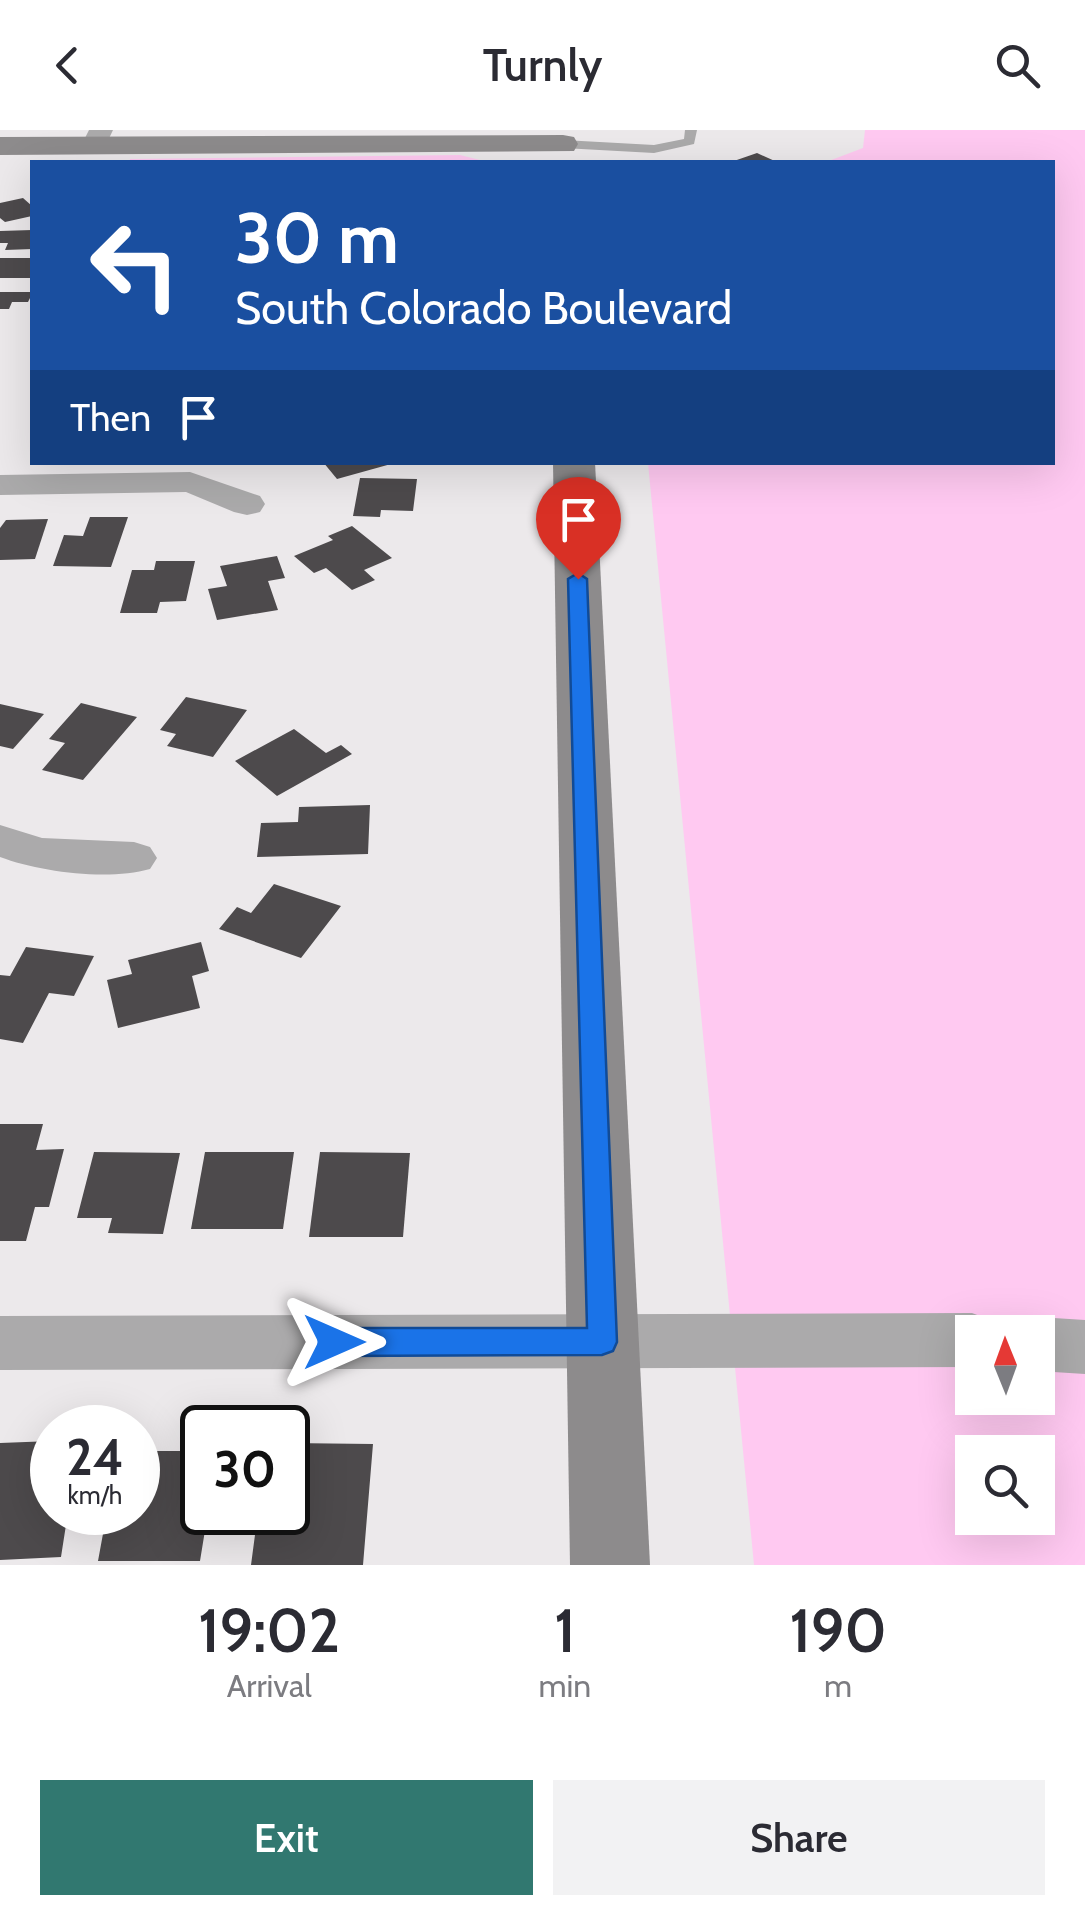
<!DOCTYPE html>
<style>
:root{--surface:#fff;--page:#f2f2f3;--text:#2b2b33;--muted:#7c7c81;--accent:#317870}
body{margin:0;font-family:Cabin,sans-serif;background:var(--page);color:var(--text);height:100vh;display:flex;flex-direction:column;font-size:38px;white-space:nowrap}
*{box-sizing:border-box;margin:0}
p{font-size:32px;color:var(--muted)}
.icon{flex:none;width:55px;height:55px;fill:none;stroke:currentColor;stroke-width:2;stroke-linecap:round;stroke-linejoin:round}
.map{position:relative;height:1435px;overflow:hidden}
.sheet{display:flex;flex-direction:column;background:var(--surface);flex:1}
.sheet>*{flex:none}
.guide{position:absolute;left:30px;top:30px;width:1025px;height:305px;border-radius:0px;box-shadow:0 10px 40px #0002;background:#1a4fa0;color:#fff;overflow:hidden}
.needle{width:65px;rotate:359deg}
.tools{position:absolute;left:955px;top:1185px;display:grid;gap:20px}
.tools a{display:grid;place-items:center;width:100px;height:100px;border-radius:0px;background:var(--surface);box-shadow:0 10px 40px #0002;font-size:50px}
.speed{position:absolute;left:30px;top:1275px;display:flex;gap:20px;font-size:50px;font-weight:700;text-align:center}
.speed>*{display:grid;place-content:center;width:130px;height:130px;border-radius:50%;background:var(--surface);box-shadow:0 10px 40px #0002;line-height:1}
.speed small{font-size:25px;font-weight:400}
.speed .limit{border:5px solid #111;border-radius:15px;background:#fff;color:#111}
.pin{position:absolute;display:grid;place-items:center;width:85px;height:85px;color:#fff;margin:-102px -42px;border-radius:50% 50% 50% 0;rotate:-45deg;box-shadow:0 0 10px #0007}
.pin .icon{rotate:45deg}
.me{position:absolute;width:110px;margin:-55px;rotate:90deg;stroke-linejoin:round;filter:drop-shadow(0 0 8px #0008)}
.turn{display:flex;align-items:center;gap:35px;height:210px;padding:0 40px;font-size:45px}
.turn .icon{width:130px;height:130px;stroke-width:2.5}
.turn b{display:block;font-size:70px;line-height:85px}
.then{display:flex;align-items:center;height:95px;padding:0 40px;background:#0003;gap:20px;font-size:38px}
.eta{display:flex;justify-content:space-evenly;align-items:center;height:170px;text-align:center}
.eta b{font-size:60px;font-weight:600;line-height:70px}
.cta{display:flex;gap:20px;margin-top:auto;padding:20px 40px}
.cta a{flex:1;height:115px;border-radius:0px;background:var(--accent);color:#fff;font-size:40px;font-weight:600;line-height:115px;text-align:center}
.cta a+a{background:var(--page);color:var(--text)}
header{display:flex;justify-content:space-between;align-items:center;height:130px;padding:0 40px;background:var(--surface);font-size:45px;font-weight:600}
.map>svg:first-child{display:block}
.green{fill:#ffc9f1;fill-rule:evenodd}
.building{fill:#4d4a4c}
.lines{fill:none;stroke-linecap:round;stroke-linejoin:round}
.lane{fill:#abaaab;fill-rule:evenodd}
.street{fill:#abaaab;fill-rule:evenodd}
.secondary{fill:#8d8b8c;fill-rule:evenodd}
.route{fill:#1a73e8;stroke:#114b97;stroke-width:2.5}
</style>
<header><svg class="icon" aria-label="back" viewBox="0 0 24 24"><path d="M15 5l-7 7 7 7"/></svg>Turnly<svg class="icon" aria-label="search" viewBox="0 0 24 24"><circle cx="10" cy="10" r="6"/><path d="M15 15l6 6"/></svg></header>
<div class="map">
<svg width="1085" height="1435" viewBox="0 0 1085 1435">
<rect width="100%" height="100%" fill="#ece9eb"/>
<g class="green">
<path d="M865 0H1085V1435H754L648 333 1052 332V32H826L863 18ZM972 1202H1038V1268H972ZM972 1322H1038V1388H972Z"/>
<path d="M460 25 488 32H129L130 29Z"/>
</g>
<g class="building">
<path d="M757 23 777 32H731Z"/>
<path d="M23 68 32 76V86L5 92 0 88V73Z"/>
<path d="M32 100V119L5 120 8 113H0V101Z"/>
<rect x="0" y="128" width="32" height="20"/>
<path d="M0 162H32V164L28 172H12L9 179H0Z"/>
<path d="M323 332H391V334L337 349Z"/>
<path d="M360 348 417 349 413 381 381 380 380 387 353 386Z"/>
<path d="M90 387H128L111 437 53 436 64 405 83 406Z"/>
<path d="M48 389 35 429 0 430V398L6 390Z"/>
<path d="M352 396 392 428 364 440 375 450 352 460 326 438 314 443 294 426 333 410 328 406Z"/>
<path d="M277 426 285 448 268 451 278 480 217 490 208 459 227 456 220 436Z"/>
<path d="M156 431H195L186 471 160 472 157 483H120L132 440H154Z"/>
<path d="M186 567 247 580 213 627 167 616 176 604 160 600Z"/>
<path d="M81 573 137 587 83 650 42 640 65 613 49 609Z"/>
<path d="M0 574 44 584 13 619 0 616Z"/>
<path d="M294 599 326 623 341 615 352 624 277 666 235 631Z"/>
<path d="M370 675 368 724 257 727 261 693 298 692 299 677Z"/>
<path d="M274 754 341 776 301 828 219 799 237 777 251 783Z"/>
<path d="M201 812 209 841 192 846 200 878 118 898 107 850 132 844 128 830Z"/>
<path d="M26 817 94 826 74 866 49 863 23 913 0 909V845L10 846Z"/>
<path d="M0 994H43L36 1020 64 1019 49 1077H35L26 1111H0Z"/>
<path d="M94 1022 180 1023 163 1104 108 1103 112 1088H77Z"/>
<path d="M205 1022H294L283 1099H191Z"/>
<path d="M320 1022 410 1023 403 1107H309Z"/>
<path d="M52 1311V1382H68L61 1427 0 1430V1313Z"/>
<path d="M288 1313 373 1314 363 1435H251L258 1382H288Z"/>
<path d="M138 1321H202V1382H208L200 1431H98L107 1382H138Z"/>
</g>
<g class="lines">
<path class="lane" d="M685 0H697L694 14 654 23 563 18 557 14 563 10 654 15 684 9Z"/>
<g class="street">
<path d="M89 0H113L103 21H85L81 16Z"/>
<path d="M190 342 260 366 265 374 260 382 247 385 234 382 186 362 0 365V345Z"/>
<path d="M0 695 42 708 134 712 150 717 157 728 150 739C108 751 40 742 0 727Z"/>
<path d="M972 1183 993 1191 998 1202H972V1237L0 1240V1186Z"/>
<path d="M1038 1187 1085 1190V1244L1038 1241V1202H1014L1017 1195Z"/>
</g>
<g class="secondary">
<path d="M563 5 574 7 578 14 574 21 0 25V7Z"/>
<path d="M553 332H595L650 1435H570Z"/>
</g>
</g>
<path class="route" d="M578 443 587 449 617 1212 613 1221 602 1225 334 1226 324 1222 320 1212 324 1202 334 1198H587L568 449Z"/>
</svg>
<div class="tools">
<a><svg class="needle" viewBox="-14 -14 28 28"><path d="M0-13l5 13h-10z" fill="#e53935"/><path d="M0 13l5-13h-10z" fill="#7c7c81"/></svg></a>
<a><svg class="icon" aria-label="search" viewBox="0 0 24 24"><circle cx="10" cy="10" r="6"/><path d="M15 15l6 6"/></svg></a>
</div>
<div class="speed"><div>24<small>km/h</small></div><div class="limit">30</div></div>
<div class="pin" style="left:578px;top:449px;background:#d93025"><svg class="icon" aria-label="arrive" viewBox="0 0 24 24"><path d="M6 21V4h12l-3 4 3 4H6"/></svg></div>
<svg class="me" style="left:334px;top:1212px" viewBox="-20 -20 40 40"><path d="M0-17L14 15 0 8-14 15z" fill="#1a73e8" stroke="#fff" stroke-width="4"/></svg>
<div class="guide">
<div class="turn"><svg class="icon" aria-label="left" viewBox="0 0 24 24"><path d="M17 20v-9H6M10 6l-5 5 5 5"/></svg><div><b>30 m</b>South Colorado Boulevard</div></div>
<div class="then">Then<svg class="icon" aria-label="arrive" viewBox="0 0 24 24"><path d="M6 21V4h12l-3 4 3 4H6"/></svg></div>
</div>
</div>
<section class="sheet">
<div class="eta">
<div><b>19:02</b><p>Arrival</p></div>
<div><b>1</b><p>min</p></div>
<div><b>190</b><p>m</p></div>
</div>
<div class="cta"><a>Exit</a><a>Share</a></div>
</section>
